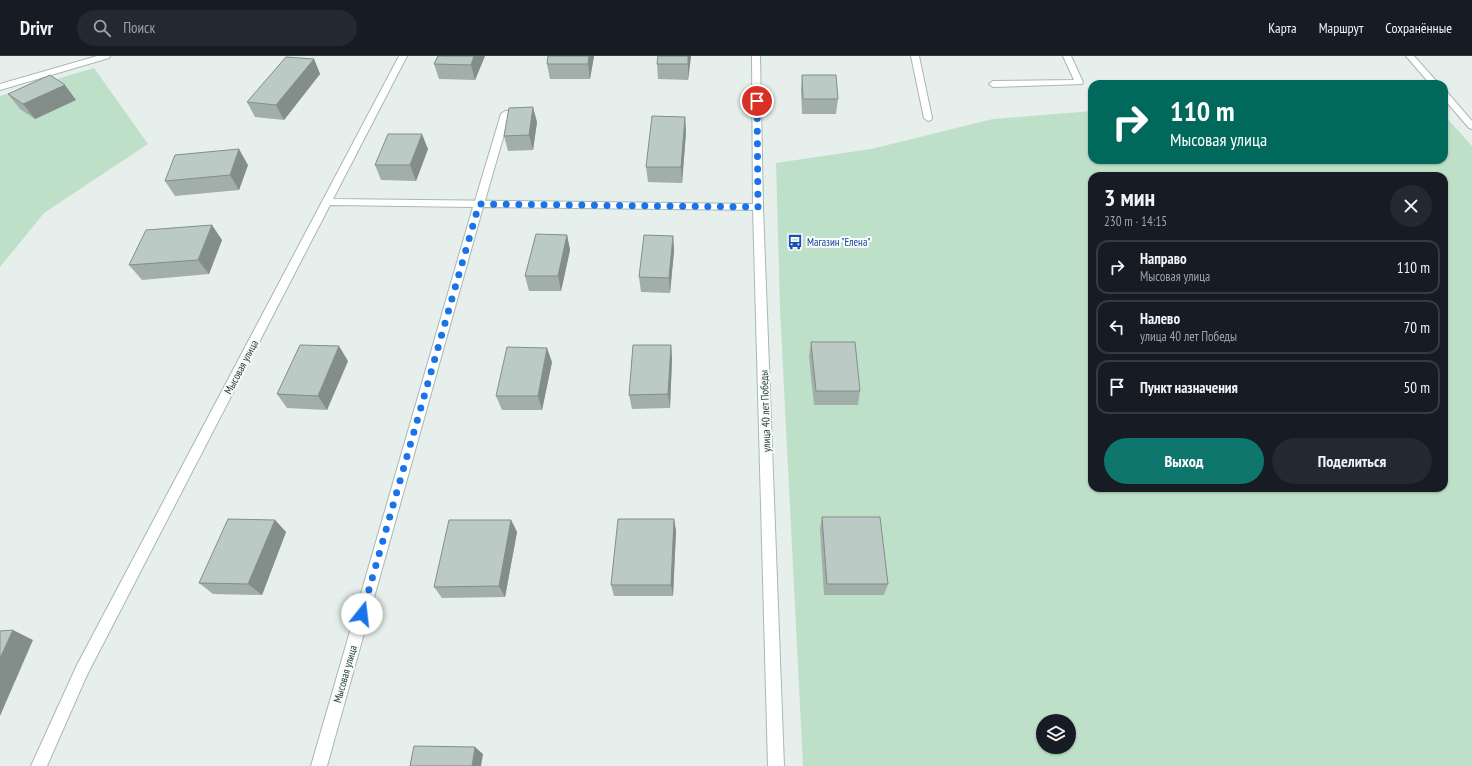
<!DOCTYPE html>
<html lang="ru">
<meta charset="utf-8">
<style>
:root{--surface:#171b24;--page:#242831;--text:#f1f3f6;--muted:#9ea1a6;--line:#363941;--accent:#0f766e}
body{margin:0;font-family:"PT Sans Narrow",sans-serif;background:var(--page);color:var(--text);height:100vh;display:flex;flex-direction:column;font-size:15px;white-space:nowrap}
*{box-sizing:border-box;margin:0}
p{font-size:13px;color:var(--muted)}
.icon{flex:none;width:22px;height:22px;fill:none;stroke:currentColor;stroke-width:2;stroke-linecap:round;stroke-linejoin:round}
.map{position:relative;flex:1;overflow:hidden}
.panel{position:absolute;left:1088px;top:116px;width:360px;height:320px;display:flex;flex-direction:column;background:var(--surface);border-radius:12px;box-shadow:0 1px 3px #0004}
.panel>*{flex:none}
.top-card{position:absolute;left:1088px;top:24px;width:360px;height:84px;border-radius:12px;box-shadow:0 1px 3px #0004;background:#00695c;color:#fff;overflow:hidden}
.buttons{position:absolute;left:1036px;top:658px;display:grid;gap:8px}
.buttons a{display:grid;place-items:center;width:40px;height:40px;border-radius:50%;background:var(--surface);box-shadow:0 1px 3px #0004;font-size:20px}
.pin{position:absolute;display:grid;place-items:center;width:34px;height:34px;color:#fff;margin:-17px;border:2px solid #fff;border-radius:50%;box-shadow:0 1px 4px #0007}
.me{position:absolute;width:44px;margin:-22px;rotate:16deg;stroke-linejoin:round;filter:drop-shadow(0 0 3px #0008)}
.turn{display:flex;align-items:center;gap:14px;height:84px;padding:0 16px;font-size:18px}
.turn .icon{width:52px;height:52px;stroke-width:2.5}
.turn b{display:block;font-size:28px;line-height:34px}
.round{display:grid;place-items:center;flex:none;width:42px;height:42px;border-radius:21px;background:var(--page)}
.headline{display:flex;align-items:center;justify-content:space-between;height:68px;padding:0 16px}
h1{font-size:24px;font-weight:600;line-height:30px}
.primary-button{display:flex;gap:8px;margin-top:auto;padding:8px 16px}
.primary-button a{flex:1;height:46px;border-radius:24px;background:var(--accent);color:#fff;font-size:16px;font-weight:600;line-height:46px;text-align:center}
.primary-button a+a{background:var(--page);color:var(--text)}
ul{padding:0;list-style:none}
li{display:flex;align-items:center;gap:12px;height:54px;margin:0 8px 6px;padding:0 8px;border:2px solid var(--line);border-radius:12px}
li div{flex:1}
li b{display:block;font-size:15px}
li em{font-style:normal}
header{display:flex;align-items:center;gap:24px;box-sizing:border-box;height:56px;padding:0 20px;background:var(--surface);border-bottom:1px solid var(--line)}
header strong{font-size:19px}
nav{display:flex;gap:22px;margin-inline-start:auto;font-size:14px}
.search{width:280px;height:36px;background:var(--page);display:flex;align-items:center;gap:10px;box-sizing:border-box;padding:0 14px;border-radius:22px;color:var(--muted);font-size:15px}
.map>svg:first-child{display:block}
.green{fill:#bfe0c8;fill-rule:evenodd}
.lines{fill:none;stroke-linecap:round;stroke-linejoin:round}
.lane-casing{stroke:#a8b8b2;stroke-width:2}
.street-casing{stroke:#a8b8b2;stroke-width:2}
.secondary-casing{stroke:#a4bbb3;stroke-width:2}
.lane{fill:#fff;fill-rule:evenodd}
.street{fill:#fff;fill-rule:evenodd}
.secondary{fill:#fff;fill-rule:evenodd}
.wall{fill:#a1aea9}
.shaded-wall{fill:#838d89}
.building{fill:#bbcac4;stroke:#838d89}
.route{stroke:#1a73e8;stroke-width:7;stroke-dasharray:0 12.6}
.labels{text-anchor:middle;stroke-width:4;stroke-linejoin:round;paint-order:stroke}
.transit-label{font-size:11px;fill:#164399;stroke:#f7fbf9;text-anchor:start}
.street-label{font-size:11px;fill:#24423a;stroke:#f7fbf9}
</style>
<header>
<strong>Drivr</strong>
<div class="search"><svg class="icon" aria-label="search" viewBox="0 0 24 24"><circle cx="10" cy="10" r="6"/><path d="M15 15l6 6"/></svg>Поиск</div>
<nav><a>Карта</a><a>Маршрут</a><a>Сохранённые</a></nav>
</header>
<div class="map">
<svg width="1472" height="710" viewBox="0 0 1472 710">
<rect width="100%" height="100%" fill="#e6efeb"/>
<g class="green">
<path d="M94 12 148 88 44 157 0 211V40Z"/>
<path d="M1092 55V104H1444V59L1472 90V710H803L780 253 776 107 871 93 993 63ZM1092 120H1444V432H1092ZM1043 665H1069V691H1043Z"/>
</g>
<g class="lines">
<defs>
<g id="lane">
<path d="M97 0H110L109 2 0 34V28Z"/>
<path d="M911 0H919L932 62 931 64 928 65 924 62Z"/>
<path d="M1063 0H1071L1083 26 1082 28 993 31 989 28 993 25 1074 24Z"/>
<path d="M505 55H524L528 58 524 61H509L484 148 479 151 476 150 474 148 501 58Z"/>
</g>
<g id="street">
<path d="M399 0H407L333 143 758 148 763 151 758 154 483 151 327 710H311L473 151 330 149 87 619 47 710H31L77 609Z"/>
<path d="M1406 0H1414L1439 28H1430Z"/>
<path d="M1444 35 1447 36 1472 65V73L1469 72 1444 43Z"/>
</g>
<path id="secondary" d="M752 0H760L763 151 784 710H768L753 151Z"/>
</defs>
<use href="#lane" class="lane-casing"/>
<use href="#street" class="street-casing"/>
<use href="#secondary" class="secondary-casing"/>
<use href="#lane" class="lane"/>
<use href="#street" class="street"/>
<use href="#secondary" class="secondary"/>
</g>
<g class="wall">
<path d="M438 0H485L475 24 439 23 434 8Z"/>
<path d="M548 0H594L590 23H550L547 8Z"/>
<path d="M658 0H691L688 24 658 23 657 8Z"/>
<path d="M314 3 320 18 284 64 255 61 247 46Z"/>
<path d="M802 19 838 43 836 58H802L801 34Z"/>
<path d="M8 38 76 44 35 63 20 53Z"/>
<path d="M685 61 686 76 682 127 648 126 646 111Z"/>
<path d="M537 66 533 94 508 95 504 80Z"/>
<path d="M428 93 416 125 381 124 375 109Z"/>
<path d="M248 109 239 134 175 140 165 125Z"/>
<path d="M567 179 570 194 561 235H529L525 220Z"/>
<path d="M673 180 674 195 670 237 641 236 639 221Z"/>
<path d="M222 184 209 218 142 224 129 209Z"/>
<path d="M811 286 860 335 858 349H814L809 300Z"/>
<path d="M671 289 672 303 670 352 632 353 629 339Z"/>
<path d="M348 305 327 354 287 352 277 338Z"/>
<path d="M552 306 542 354H502L496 340Z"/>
<path d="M822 461 888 528 884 539H824L820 473Z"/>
<path d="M674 463 676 475 673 540H614L611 529Z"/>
<path d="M275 464 286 476 262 539 213 538 199 527Z"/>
<path d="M511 464 517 476 505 541 442 542 434 531Z"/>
</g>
<g class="shaded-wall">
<path d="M474 0H485L475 24 471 9Z"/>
<path d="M589 0H594L590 23 588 8Z"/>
<path d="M688 0H691L688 24Z"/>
<path d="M314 3 320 18 284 64 276 49Z"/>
<path d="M65 29 76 44 35 63 23 48Z"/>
<path d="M533 51 537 66 533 94 529 79Z"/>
<path d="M685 61 686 76 682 127 681 111Z"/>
<path d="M422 78 428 93 416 125 410 109Z"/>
<path d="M239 93 248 109 239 134 230 119Z"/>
<path d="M212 169 222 184 209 218 198 204Z"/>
<path d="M567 179 570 194 561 235 558 220Z"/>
<path d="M673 180 674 195 670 237 669 222Z"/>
<path d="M671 289 672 303 670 352 668 338Z"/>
<path d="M339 290 348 305 327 354 318 340Z"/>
<path d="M547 292 552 306 542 354 538 340Z"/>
<path d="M674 463 676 475 673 540 671 529Z"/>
<path d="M275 464 286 476 262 539 248 528Z"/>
<path d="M511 464 517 476 505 541 499 530Z"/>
<path d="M13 574 33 584 0 660V602Z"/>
<path d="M475 691 483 698 481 710H472Z"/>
</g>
<g class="building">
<path d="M438 0H474L471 9 434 8Z"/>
<path d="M548 0H589L588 8H547Z"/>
<path d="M658 0H688V8H657Z"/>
<path d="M286 1 314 3 276 49 247 46Z"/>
<path d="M50 19 65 29 23 48 8 38Z"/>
<path d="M802 19H836L838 43H803Z"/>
<path d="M533 51 529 79 504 80 509 52Z"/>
<path d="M652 60 685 61 681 111H646Z"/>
<path d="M388 78H422L410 109H375Z"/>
<path d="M239 93 230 119 165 125 175 99Z"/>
<path d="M212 169 198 204 129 209 146 174Z"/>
<path d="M536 178 567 179 558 220H525Z"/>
<path d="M644 179 673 180 669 222 639 221Z"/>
<path d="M811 286H855L860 335H816Z"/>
<path d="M300 289 339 290 318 340 277 338Z"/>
<path d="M633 289H671L668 338 629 339Z"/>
<path d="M507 291 547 292 538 340H496Z"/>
<path d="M822 461H880L888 528H827Z"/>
<path d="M228 463 275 464 248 528 199 527Z"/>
<path d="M618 463H674L671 529H611Z"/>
<path d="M449 464H511L499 530 434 531Z"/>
<path d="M13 574 0 602V575Z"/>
<path d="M414 690 475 691 472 710H410Z"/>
</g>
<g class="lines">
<path class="route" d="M362 558 479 148 758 151 757 45"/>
</g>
<defs>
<symbol id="bus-bare" viewBox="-9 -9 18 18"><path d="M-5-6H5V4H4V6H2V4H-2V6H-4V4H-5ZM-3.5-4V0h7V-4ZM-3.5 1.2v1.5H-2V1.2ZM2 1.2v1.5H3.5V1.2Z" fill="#1a4fb4" stroke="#f7fbf9" stroke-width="2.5" paint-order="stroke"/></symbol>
</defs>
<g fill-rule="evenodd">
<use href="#bus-bare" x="784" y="175" width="22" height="22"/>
</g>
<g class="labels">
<g class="transit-label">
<text x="807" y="190">Магазин "Елена"</text>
</g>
<g class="street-label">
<text transform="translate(241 311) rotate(-62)" y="4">Мысовая улица</text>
<text transform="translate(765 355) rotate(-92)" y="4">улица 40 лет Победы</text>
<text transform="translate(345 618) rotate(-74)" y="4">Мысовая улица</text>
</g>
</g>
</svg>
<div class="buttons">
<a><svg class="icon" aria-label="layers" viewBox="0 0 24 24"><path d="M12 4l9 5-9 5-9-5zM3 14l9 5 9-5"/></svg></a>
</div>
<div class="pin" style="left:757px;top:45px;background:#d93025"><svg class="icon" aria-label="arrive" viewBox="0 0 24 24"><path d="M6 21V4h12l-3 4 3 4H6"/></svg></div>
<svg class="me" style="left:362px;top:558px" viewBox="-20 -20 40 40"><circle r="19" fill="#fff"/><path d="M0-13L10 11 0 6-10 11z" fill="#1a73e8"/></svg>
<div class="top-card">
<div class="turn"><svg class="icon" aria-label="right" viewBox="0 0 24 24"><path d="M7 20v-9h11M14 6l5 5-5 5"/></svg><div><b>110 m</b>Мысовая улица</div></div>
</div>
<section class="panel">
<div class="headline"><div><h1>3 мин</h1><p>230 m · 14:15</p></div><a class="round"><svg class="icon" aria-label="close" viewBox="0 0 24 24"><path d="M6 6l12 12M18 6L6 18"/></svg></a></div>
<ul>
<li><svg class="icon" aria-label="right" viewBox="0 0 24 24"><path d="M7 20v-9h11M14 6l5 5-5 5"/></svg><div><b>Направо</b><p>Мысовая улица</p></div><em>110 m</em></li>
<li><svg class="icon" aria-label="left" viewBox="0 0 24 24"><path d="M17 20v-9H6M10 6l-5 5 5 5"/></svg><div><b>Налево</b><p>улица 40 лет Победы</p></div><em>70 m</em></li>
<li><svg class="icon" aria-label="arrive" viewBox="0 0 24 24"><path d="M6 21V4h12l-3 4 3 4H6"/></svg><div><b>Пункт назначения</b></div><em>50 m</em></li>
</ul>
<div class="primary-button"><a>Выход</a><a>Поделиться</a></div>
</section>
</div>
